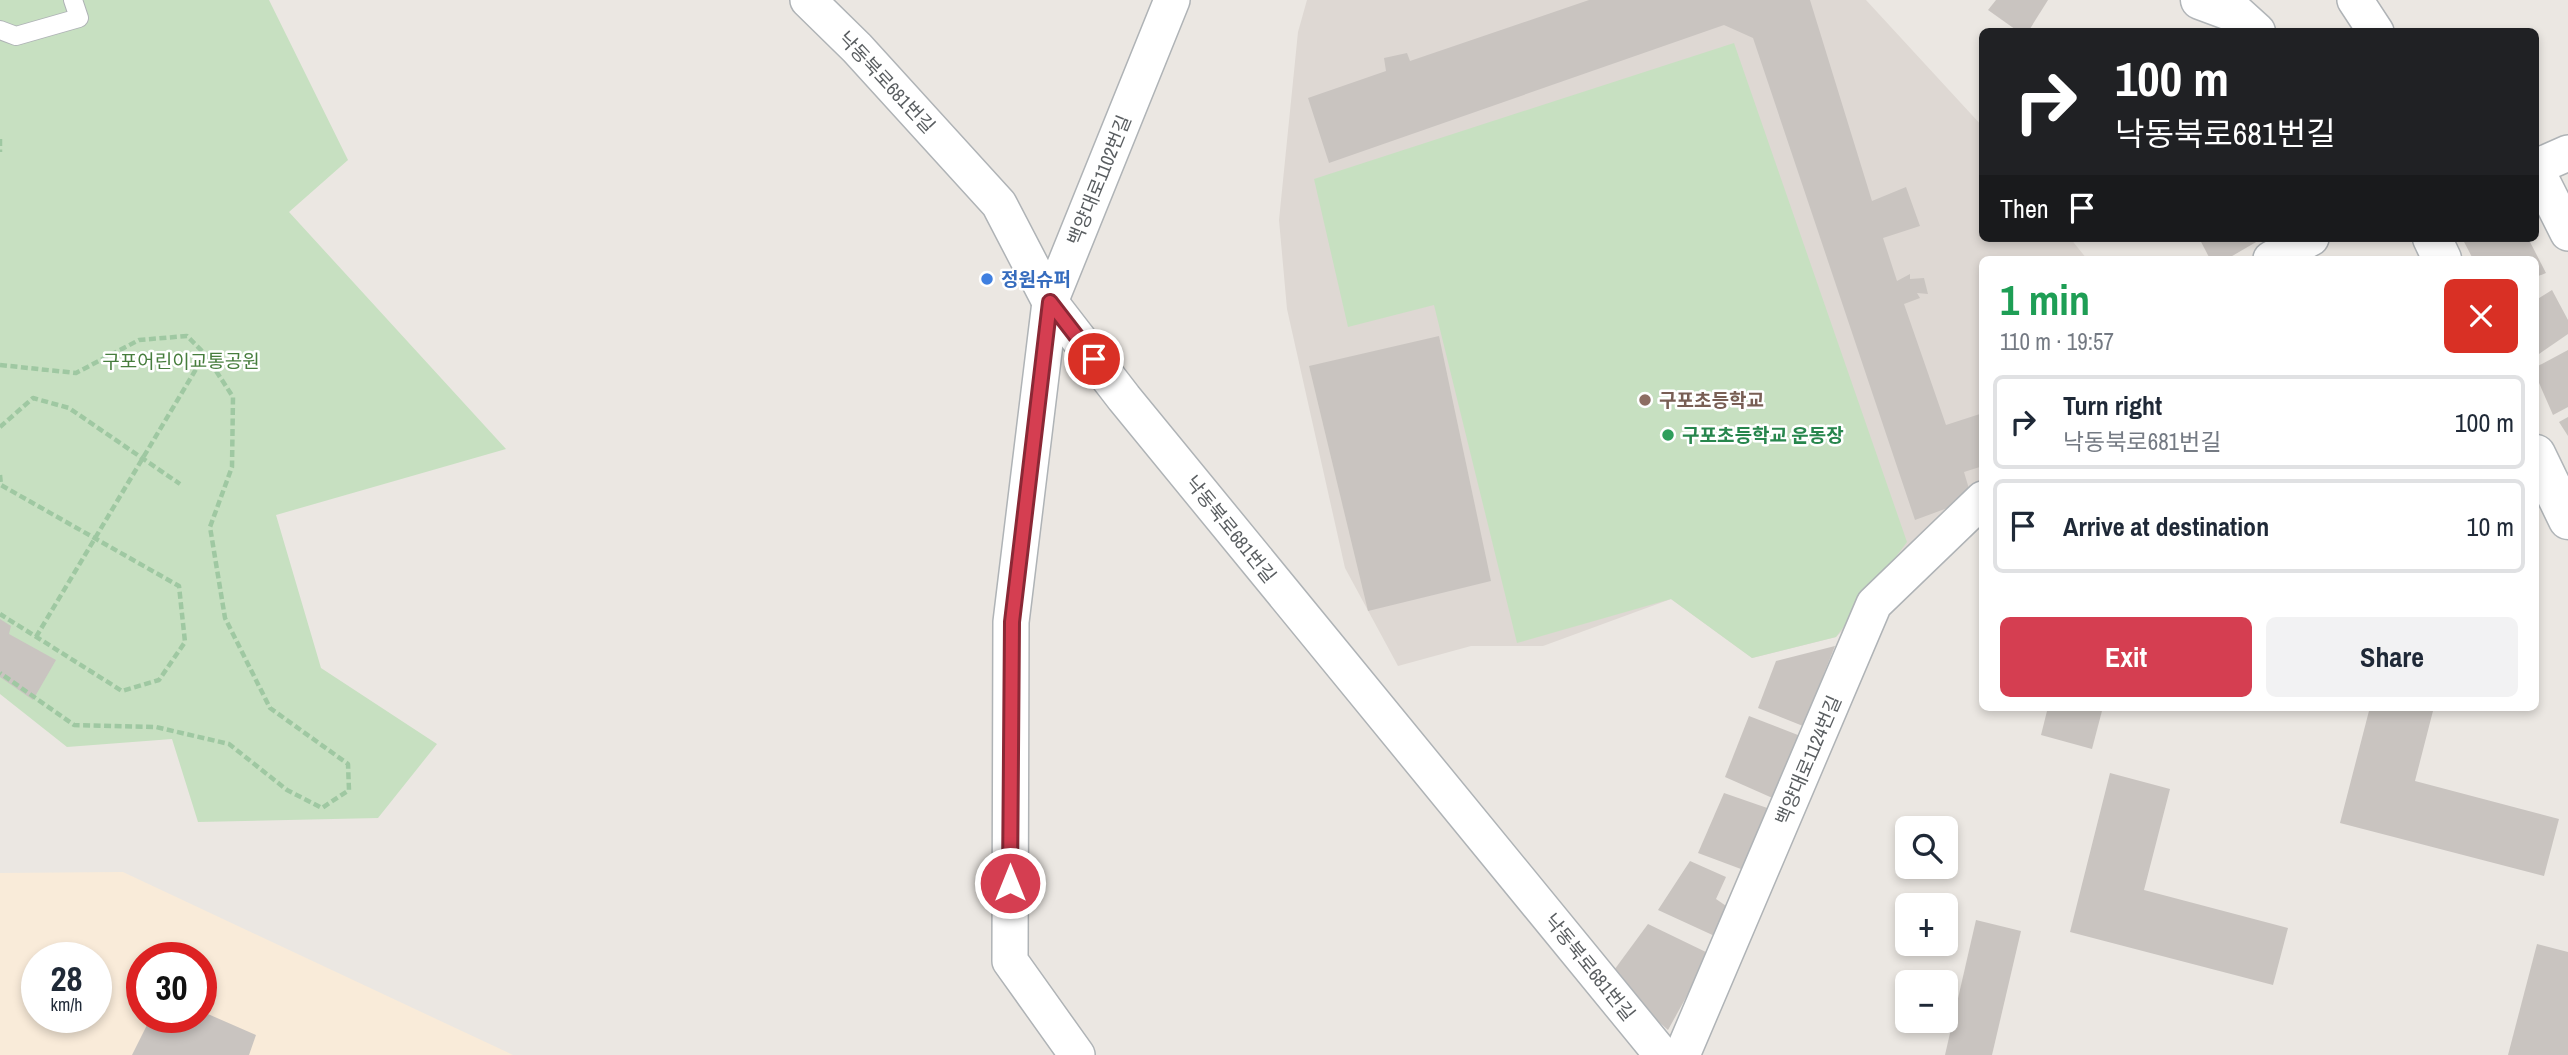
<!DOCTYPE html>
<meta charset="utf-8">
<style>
:root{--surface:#fff;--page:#f2f2f3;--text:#1f2937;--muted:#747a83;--line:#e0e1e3;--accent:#d53e51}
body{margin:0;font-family:"Archivo Narrow","Noto Sans KR",sans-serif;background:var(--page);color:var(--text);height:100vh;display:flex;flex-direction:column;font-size:26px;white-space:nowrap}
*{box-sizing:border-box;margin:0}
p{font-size:23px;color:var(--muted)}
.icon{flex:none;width:38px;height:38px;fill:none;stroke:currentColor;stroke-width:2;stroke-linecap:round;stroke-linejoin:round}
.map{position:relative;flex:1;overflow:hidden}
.details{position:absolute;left:1979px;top:256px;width:560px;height:455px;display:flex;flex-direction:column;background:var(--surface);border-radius:10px;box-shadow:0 4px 10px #0003}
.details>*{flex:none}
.top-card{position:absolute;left:1979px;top:28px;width:560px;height:214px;border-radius:10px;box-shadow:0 4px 10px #0003;background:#202124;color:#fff;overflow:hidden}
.fabs{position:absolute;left:1895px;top:816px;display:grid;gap:14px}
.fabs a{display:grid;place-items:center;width:63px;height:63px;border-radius:10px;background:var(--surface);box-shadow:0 4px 10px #0003;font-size:35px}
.speed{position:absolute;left:21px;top:942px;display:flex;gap:14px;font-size:35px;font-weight:700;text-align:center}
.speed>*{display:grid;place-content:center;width:91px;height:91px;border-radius:50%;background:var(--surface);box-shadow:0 4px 10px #0003;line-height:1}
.speed small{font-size:18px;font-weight:400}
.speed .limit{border:10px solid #d22;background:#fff;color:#111}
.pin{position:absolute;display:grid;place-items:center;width:60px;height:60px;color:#fff;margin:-30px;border:4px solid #fff;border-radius:50%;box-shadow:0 2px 7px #0007}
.me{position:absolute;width:77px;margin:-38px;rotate:0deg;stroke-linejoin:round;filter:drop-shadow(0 0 5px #0008)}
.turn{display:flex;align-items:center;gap:24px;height:147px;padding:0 21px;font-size:32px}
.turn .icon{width:91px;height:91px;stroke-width:2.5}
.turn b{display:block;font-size:49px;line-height:60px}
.then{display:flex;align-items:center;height:66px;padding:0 21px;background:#0003;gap:14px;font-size:26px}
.round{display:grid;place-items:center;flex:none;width:74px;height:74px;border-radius:10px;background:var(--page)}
.summary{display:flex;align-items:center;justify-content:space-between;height:119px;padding:0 21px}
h1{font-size:42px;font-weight:700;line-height:52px;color:#1e9e55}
.button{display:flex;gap:14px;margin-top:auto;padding:14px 21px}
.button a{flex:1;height:80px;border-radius:10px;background:var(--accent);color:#fff;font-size:28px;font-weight:700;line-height:80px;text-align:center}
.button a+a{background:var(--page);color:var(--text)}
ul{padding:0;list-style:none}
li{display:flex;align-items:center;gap:21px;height:94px;margin:0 14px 10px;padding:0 7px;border:4px solid var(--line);border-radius:10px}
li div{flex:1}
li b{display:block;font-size:26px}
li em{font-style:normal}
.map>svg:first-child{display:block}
.commercial{fill:#f9ebd9;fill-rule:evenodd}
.education{fill:#ded8d3}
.green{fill:#c7e0c1}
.building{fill:#c9c4c0}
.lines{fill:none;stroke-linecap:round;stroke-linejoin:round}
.service-casing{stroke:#afb3b6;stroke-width:20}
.minor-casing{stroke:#afb3b6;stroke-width:38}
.secondary-casing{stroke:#b1b5b8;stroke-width:41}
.path{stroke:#9fc8a2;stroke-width:4.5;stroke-dasharray:7 3.5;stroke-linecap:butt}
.service{stroke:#fff;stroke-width:18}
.minor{stroke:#fff;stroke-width:35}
.secondary{stroke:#fff;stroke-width:38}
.route-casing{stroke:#8a2835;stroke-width:18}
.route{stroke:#d53e51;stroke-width:12}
.shop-dot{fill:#3f7fe0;stroke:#fff;stroke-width:2.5}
.education-dot{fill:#8d6e63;stroke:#fff;stroke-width:2.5}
.leisure-dot{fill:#2e9e5b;stroke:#fff;stroke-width:2.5}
.labels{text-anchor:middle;stroke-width:5;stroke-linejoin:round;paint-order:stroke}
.street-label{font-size:19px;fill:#5a5e61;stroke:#fff}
.shop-label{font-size:19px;font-weight:bold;fill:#366cbe;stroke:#fff;text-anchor:start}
.park-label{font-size:19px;fill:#477d3d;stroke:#fff}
.education-label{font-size:19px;font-weight:bold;fill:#785e54;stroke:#fff;text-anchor:start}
.leisure-label{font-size:19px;font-weight:bold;fill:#27864d;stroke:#fff;text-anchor:start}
</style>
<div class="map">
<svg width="2568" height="1055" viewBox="0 0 2568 1055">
<rect width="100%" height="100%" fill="#ebe7e2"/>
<path class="commercial" d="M123 872 513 1055H0V873ZM37 957H96V1017H37ZM142 957H201V1017H142Z"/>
<path class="education" d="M1307 0H1866L1983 127V238H2070L2087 259H1983V491L1836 637 1752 658 1671 599 1543 646H1471L1398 666 1345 568 1287 309 1279 220 1298 32Z"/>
<g class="green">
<path d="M0 0H269L348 160 289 212 506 449 276 515 321 668 437 744 378 818 198 822 172 739 67 747 0 694Z"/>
<path d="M1734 43 1907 542 1836 637 1752 658 1671 599 1517 643 1434 305 1348 327 1314 179Z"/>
</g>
<g class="building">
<path d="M1589 0H1810L1872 201 1906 187 1920 226 1883 238 1897 281 1910 274V279L1924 278 1928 294 1917 293 1920 298 1904 304 1946 425 1983 413V466L1964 472 1972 499 1915 520 1753 38 1724 25 1329 163 1308 98 1386 71 1384 58 1407 53 1410 61Z"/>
<path d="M1996 0H2048L2028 32H2019L1988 10Z"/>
<path d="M2199 238H2263L2227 259H2210Z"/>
<path d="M2462 238H2528L2546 273 2536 277V259H2473Z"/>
<path d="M2552 290 2568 320V334L2536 356V300Z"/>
<path d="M1439 336 1491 581 1368 611 1309 366Z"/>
<path d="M2568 350V407L2553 415 2536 376V367Z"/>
<path d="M2568 417V436L2559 422Z"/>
<path d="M0 619 11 626 9 634 56 660 33 700 0 677Z"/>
<path d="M1835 646 1803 726 1758 708 1776 661Z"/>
<path d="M2048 707H2103L2092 749 2041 735Z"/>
<path d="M2370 707H2434L2415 781 2559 819 2544 876 2340 823Z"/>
<path d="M1749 716 1803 737 1777 800 1725 777Z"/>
<path d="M2110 773 2170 789 2144 890 2288 928 2273 985 2070 932Z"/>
<path d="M1724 793 1773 810 1749 872 1698 853Z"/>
<path d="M1690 861 1726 877 1716 899 1732 910 1719 938 1658 910Z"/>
<path d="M1976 920 2021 931 1992 1055H1945Z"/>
<path d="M1648 924 1710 954 1668 1030 1609 977Z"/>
<path d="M2537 944 2568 952V1055H2508Z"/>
<path d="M201 1011 256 1035 249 1055H132L151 1017H201Z"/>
</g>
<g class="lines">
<defs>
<path id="service" d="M0 30 16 36 79 18 73 0"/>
<g id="minor">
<path d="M808 0 857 48 999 204 1050 302 1124 398 1662 1055"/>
<path d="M2355 0 2376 32"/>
<path d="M2536 167 2568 153"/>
<path d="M2536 169 2568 233"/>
<path d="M2271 259 2311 238"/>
<path d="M1077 1055 1010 961 1011 622 1050 302 1172 0"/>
<path d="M1682 1055 1874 604 1983 499"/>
</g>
<g id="secondary">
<path d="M2200 0 2235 13 2256 32"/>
<path d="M2432 238 2442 259"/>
<path d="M2536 454 2568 520"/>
</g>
</defs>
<use href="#service" class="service-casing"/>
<use href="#minor" class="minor-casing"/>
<use href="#secondary" class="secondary-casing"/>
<g class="path">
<path d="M0 139V152"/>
<path d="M0 365 76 373 139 340 187 336 205 354 233 397 232 467 210 527 225 618 270 708 348 764 349 790 322 808 287 790 229 744 156 727 74 725 0 673"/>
<path d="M0 427 33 398 69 408 180 484"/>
<path d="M0 475 1 485 179 586 185 642 159 680 122 691 0 614"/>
<path d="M36 637 205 354"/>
</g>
<use href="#service" class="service"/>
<use href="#minor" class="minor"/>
<use href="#secondary" class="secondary"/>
</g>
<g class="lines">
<defs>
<path id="route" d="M1010 883 1012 622 1050 302 1094 359"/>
</defs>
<use href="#route" class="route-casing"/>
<use href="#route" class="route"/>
</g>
<circle class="shop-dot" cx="987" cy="279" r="7"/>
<circle class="education-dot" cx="1645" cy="400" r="7"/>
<circle class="leisure-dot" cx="1668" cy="435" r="7"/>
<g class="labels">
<g class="street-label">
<text transform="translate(887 82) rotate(47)" y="7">낙동북로681번길</text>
<text transform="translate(1099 180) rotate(-68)" y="7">백양대로1102번길</text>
<text transform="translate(1231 529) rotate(51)" y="7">낙동북로681번길</text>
<text transform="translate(1808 760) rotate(-67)" y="7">백양대로1124번길</text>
<text transform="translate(1590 967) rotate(51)" y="7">낙동북로681번길</text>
</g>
<g class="shop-label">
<text x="1001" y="286">정원슈퍼</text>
</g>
<g class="park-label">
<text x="181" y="368">구포어린이교통공원</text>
</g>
<g class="education-label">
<text x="1659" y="407">구포초등학교</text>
</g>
<g class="leisure-label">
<text x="1682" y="442">구포초등학교 운동장</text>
</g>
</g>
</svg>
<div class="fabs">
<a><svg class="icon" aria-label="search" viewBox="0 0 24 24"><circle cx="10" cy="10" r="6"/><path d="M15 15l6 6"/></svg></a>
<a>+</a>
<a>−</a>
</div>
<div class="speed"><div>28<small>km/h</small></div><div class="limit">30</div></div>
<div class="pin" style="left:1094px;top:359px;background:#d93025"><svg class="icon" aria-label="arrive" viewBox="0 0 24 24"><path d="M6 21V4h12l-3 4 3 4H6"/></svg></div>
<svg class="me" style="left:1010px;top:883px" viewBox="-20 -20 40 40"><circle r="17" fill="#d53e51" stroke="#fff" stroke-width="3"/><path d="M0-11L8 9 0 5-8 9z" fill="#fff"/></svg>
<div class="top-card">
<div class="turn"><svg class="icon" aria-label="right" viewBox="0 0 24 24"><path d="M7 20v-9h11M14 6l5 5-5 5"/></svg><div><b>100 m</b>낙동북로681번길</div></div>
<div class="then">Then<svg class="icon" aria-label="arrive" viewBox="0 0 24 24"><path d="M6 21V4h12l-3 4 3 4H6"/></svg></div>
</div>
<section class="details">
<div class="summary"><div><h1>1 min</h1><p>110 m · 19:57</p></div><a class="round" style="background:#d93025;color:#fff"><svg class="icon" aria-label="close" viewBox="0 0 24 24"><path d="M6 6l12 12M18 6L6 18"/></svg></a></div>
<ul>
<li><svg class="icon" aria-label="right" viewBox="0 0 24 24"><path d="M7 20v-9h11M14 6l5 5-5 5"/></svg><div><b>Turn right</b><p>낙동북로681번길</p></div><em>100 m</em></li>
<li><svg class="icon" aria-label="arrive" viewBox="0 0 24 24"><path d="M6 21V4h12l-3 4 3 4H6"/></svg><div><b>Arrive at destination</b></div><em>10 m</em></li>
</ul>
<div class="button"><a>Exit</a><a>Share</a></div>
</section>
</div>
